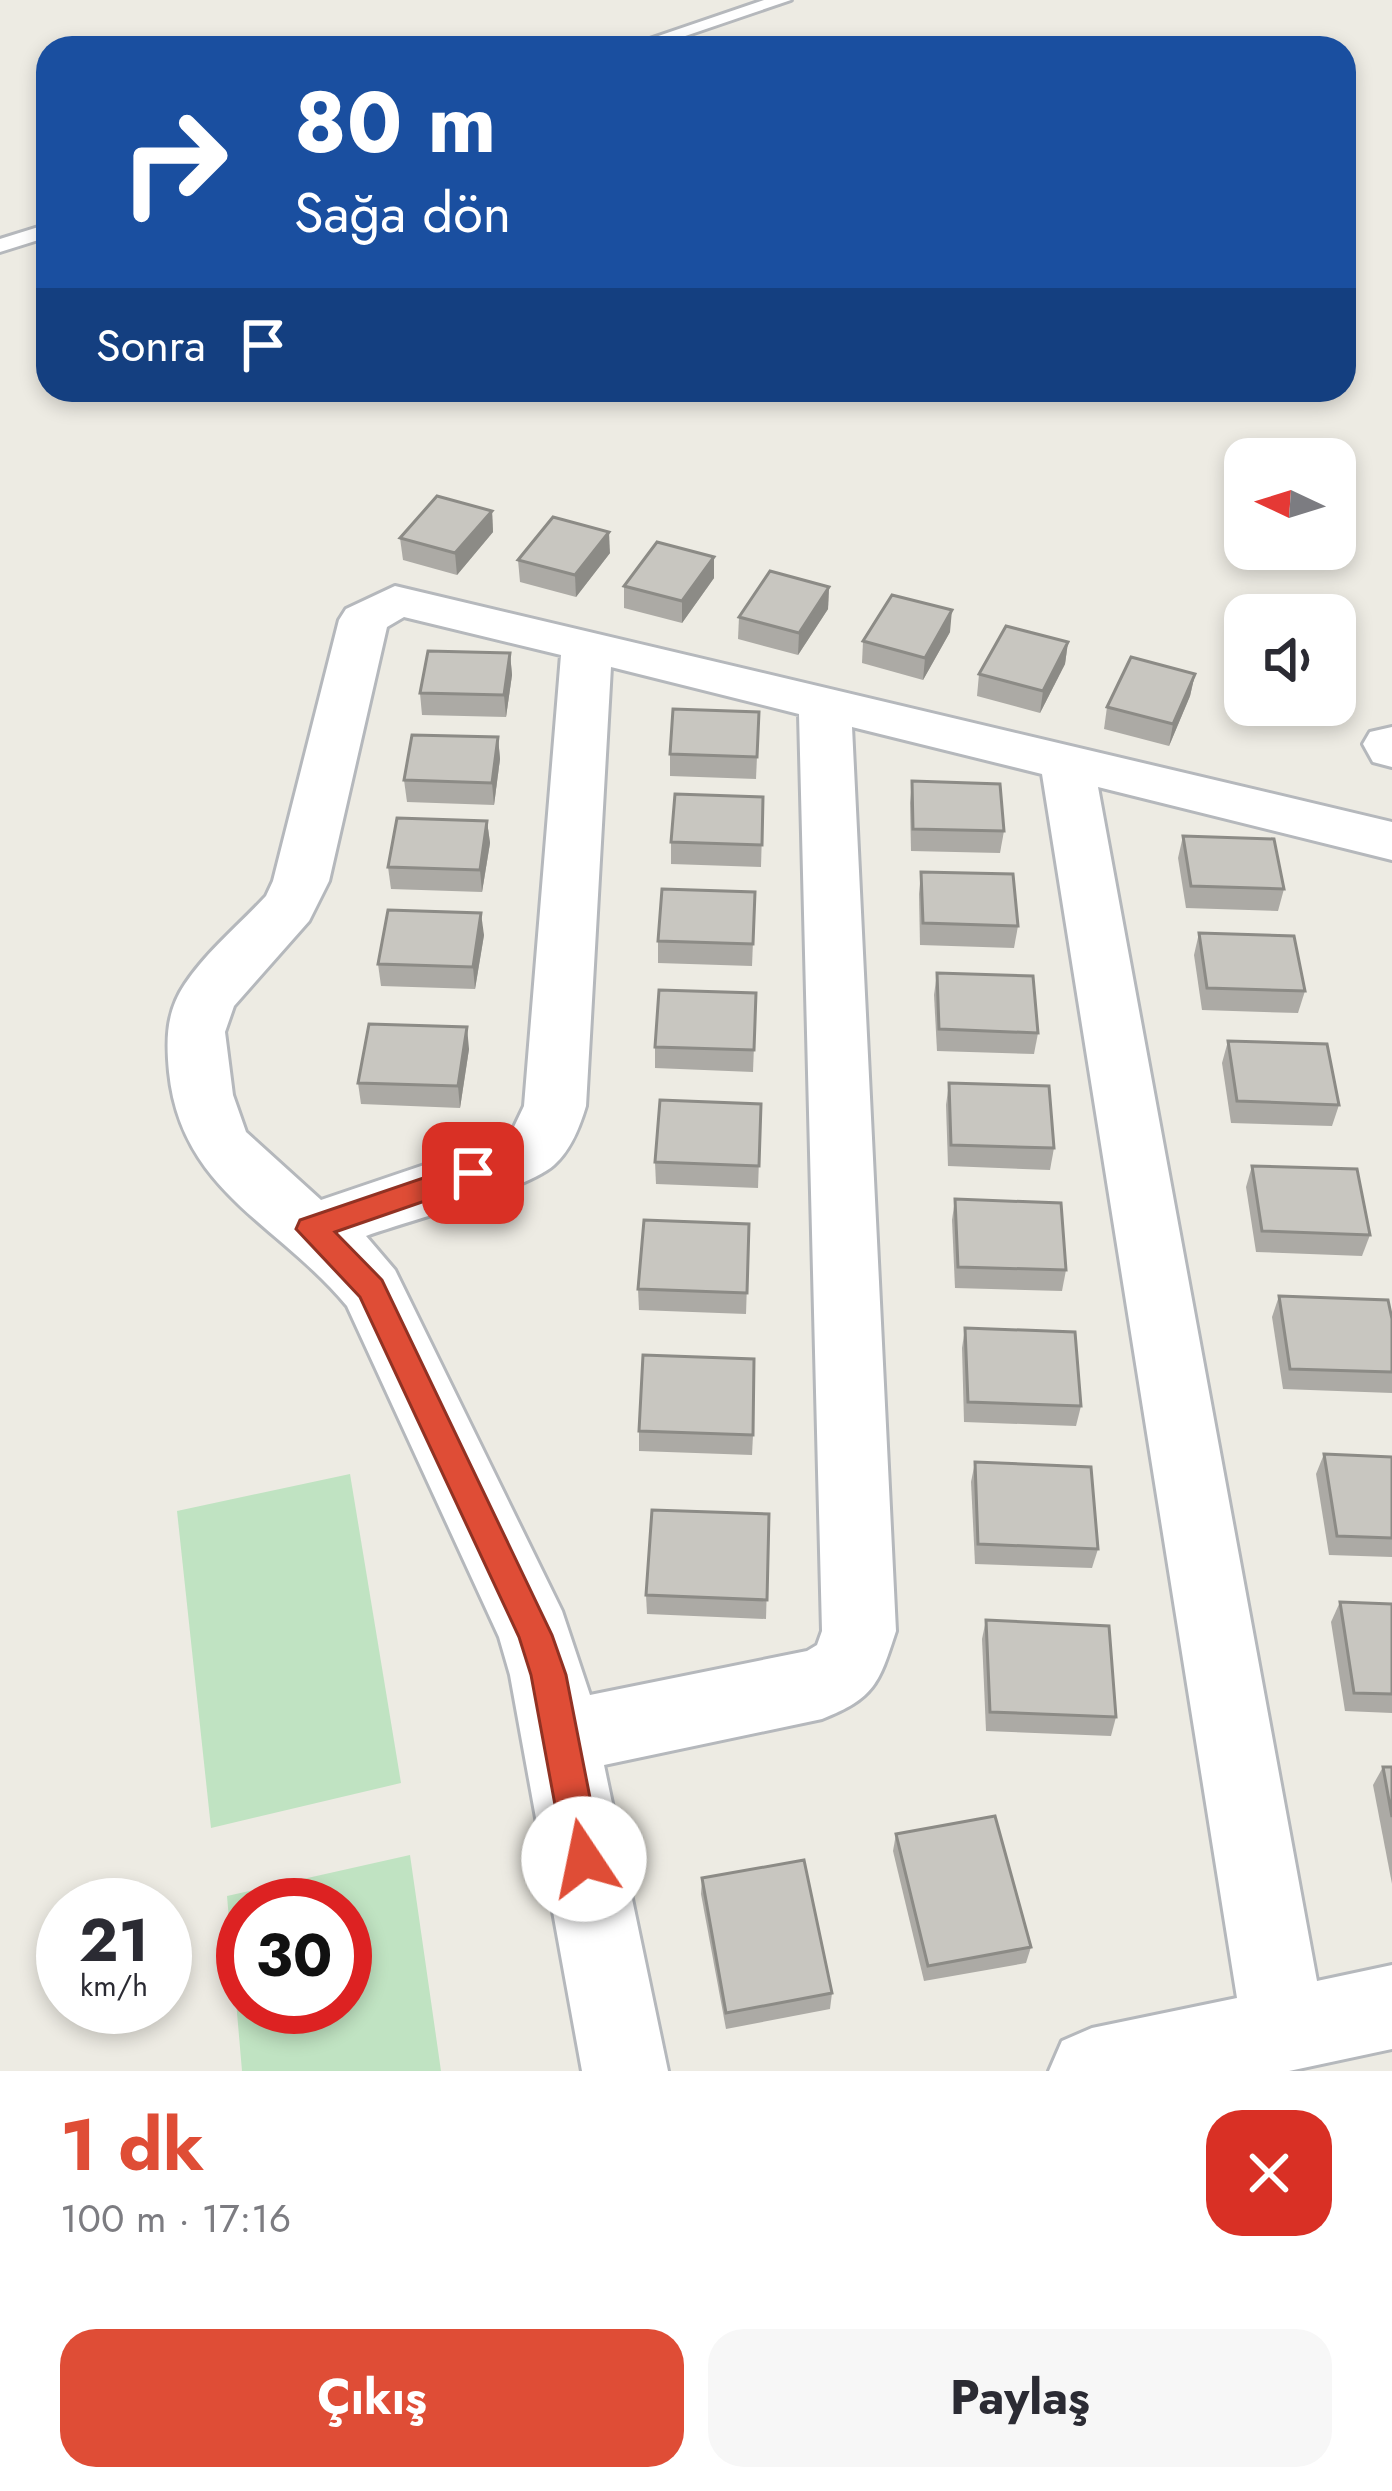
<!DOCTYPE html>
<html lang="tr">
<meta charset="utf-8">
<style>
:root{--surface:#fff;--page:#f7f7f7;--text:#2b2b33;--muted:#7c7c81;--accent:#df4d36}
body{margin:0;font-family:Jost,sans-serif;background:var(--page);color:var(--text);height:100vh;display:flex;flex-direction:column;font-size:45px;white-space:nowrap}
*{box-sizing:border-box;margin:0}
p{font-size:39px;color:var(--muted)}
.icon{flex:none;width:66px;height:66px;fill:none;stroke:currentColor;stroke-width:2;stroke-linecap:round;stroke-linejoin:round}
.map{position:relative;height:2071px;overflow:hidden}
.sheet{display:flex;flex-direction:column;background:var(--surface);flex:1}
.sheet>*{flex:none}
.hud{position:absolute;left:36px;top:36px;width:1320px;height:366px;border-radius:36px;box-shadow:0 6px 18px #0003;background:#1a4fa0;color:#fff;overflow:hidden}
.needle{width:78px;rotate:274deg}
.controls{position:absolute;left:1224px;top:438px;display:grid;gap:24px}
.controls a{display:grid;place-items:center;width:132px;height:132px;border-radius:24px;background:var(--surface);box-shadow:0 6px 18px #0003;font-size:60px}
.speed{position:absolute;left:36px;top:1878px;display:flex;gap:24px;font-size:60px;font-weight:700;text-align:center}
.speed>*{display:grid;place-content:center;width:156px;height:156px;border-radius:50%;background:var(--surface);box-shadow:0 6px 18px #0003;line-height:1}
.speed small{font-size:30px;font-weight:400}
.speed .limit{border:18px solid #d22;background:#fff;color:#111}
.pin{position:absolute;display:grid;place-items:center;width:102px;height:102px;color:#fff;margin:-51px;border-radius:24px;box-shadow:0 6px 18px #0006}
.me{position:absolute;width:132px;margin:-66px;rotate:349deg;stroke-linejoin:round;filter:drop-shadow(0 0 9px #0008)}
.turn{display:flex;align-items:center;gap:42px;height:252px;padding:0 60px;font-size:54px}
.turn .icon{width:156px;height:156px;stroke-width:2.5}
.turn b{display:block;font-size:84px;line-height:102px}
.then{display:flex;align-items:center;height:114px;padding:0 60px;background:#0003;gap:24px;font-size:45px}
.round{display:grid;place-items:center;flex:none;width:126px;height:126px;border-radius:36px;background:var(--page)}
.head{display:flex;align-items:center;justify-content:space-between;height:204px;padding:0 60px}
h1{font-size:72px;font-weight:700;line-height:90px;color:var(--accent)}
.action{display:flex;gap:24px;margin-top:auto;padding:24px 60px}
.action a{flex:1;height:138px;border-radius:36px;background:var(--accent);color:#fff;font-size:48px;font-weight:700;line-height:138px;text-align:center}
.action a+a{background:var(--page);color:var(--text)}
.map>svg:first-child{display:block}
.green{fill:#c0e3c2;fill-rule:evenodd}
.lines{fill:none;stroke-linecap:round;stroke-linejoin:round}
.service-casing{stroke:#b5b8bc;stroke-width:6}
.minor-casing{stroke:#b5b8bc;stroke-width:6}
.service{fill:#fff;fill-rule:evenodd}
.minor{fill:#fff;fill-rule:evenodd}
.wall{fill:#acaaa5}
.shaded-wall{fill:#8c8b86}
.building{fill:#c8c6c0;stroke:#8c8b86;stroke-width:3}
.route{fill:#df4d36;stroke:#913223;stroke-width:3}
</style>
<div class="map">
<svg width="1392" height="2071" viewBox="0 0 1392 2071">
<rect width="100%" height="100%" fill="#edebe3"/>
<g class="green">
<path d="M350 1474 401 1783 211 1828 177 1511Z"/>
<path d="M410 1855 441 2071H242L227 1896ZM243 1905H345V2007H243Z"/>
</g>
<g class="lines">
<defs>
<g id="service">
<path d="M764 0H791L650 48H623Z"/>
<path d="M48 224V237L0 252V239Z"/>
</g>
<g id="minor">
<path d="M395 586 1392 822V860L1098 787 1317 1981 1392 1965V2049L1289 2071H1049L1062 2041 1092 2028 1237 1998 1042 774 852 727 896 1631C879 1683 875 1698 822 1719L604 1765 668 2071H582L510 1675 499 1637 347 1306C278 1223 181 1191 169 1072 166 1040 166 1012 185 984 206 952 239 925 266 896L273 881 339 620 346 609ZM404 617 561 655 524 1106 514 1127 492 1142 321 1200 246 1132 233 1095 225 1032 234 1006 309 921 329 881 387 627ZM611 667 799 714 822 1631 817 1645 807 1651 590 1695 562 1611 395 1270 366 1236C408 1221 526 1190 554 1165 571 1150 580 1126 586 1106Z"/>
<path d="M1392 727V767L1373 762 1363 744 1370 732Z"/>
</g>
</defs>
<use href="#service" class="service-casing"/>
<use href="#minor" class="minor-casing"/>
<use href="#service" class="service"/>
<use href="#minor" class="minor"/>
</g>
<g class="wall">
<path d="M48 196V213L42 209 40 199Z"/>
<path d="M492 511 493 532 457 575 403 560 400 538Z"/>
<path d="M610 553 576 597 520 582 518 560Z"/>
<path d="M714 578 682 623 624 608V586Z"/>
<path d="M829 587 828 609 798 655 738 639 739 617Z"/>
<path d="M950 632 923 680 862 663 863 641Z"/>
<path d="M1068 642 1065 664 1040 713 977 696 979 674Z"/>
<path d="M510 653 512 675 506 717 422 715 420 693Z"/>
<path d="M1195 674 1190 696 1169 746 1104 729 1107 707Z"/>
<path d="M759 712 756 779 670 776V754Z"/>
<path d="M498 737 500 759 494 805 407 802 404 780Z"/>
<path d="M912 781 1004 831 1000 853 911 851 910 803Z"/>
<path d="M763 797 761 867 671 864V842Z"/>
<path d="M487 821 490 843 482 892 391 889 388 867Z"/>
<path d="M1183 836 1284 889 1278 911 1186 908 1178 858Z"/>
<path d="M921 872 1018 926 1014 948 920 945 919 894Z"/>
<path d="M755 892 752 966 658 963V941Z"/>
<path d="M1199 933 1305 991 1298 1013 1202 1010 1194 955Z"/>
<path d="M484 935 475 989 381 986 378 964Z"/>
<path d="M937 973 1038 1033 1034 1054 937 1051 934 995Z"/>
<path d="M756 993 753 1072 655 1068V1047Z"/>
<path d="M1228 1041 1339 1105 1332 1126 1231 1123 1222 1063Z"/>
<path d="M469 1049 460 1108 361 1104 358 1083Z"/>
<path d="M949 1083 1054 1148 1050 1170 948 1166 946 1105Z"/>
<path d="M761 1104 758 1188 656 1184 655 1162Z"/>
<path d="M1252 1166 1370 1235 1362 1256 1256 1252 1246 1187Z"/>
<path d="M955 1199 1066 1270 1062 1291 955 1288 952 1220Z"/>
<path d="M749 1224 746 1314 639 1310 638 1289Z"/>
<path d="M1279 1296 1392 1372V1393L1283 1389 1272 1317Z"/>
<path d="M965 1328 1081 1406 1076 1426 964 1422 962 1348Z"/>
<path d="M639 1431 753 1435 752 1455 639 1451Z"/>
<path d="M1324 1454 1392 1457V1557L1329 1555 1316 1474Z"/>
<path d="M975 1462 1098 1549 1092 1568 975 1564 971 1482Z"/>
<path d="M769 1514 766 1619 647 1614 646 1595Z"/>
<path d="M1340 1602 1392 1604V1713L1345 1711 1331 1622Z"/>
<path d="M986 1620 1116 1717 1111 1736 986 1731 982 1639Z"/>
<path d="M1383 1767H1392V1884L1373 1785Z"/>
<path d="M896 1834 1031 1947 1026 1963 924 1981 893 1851Z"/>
<path d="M702 1878 832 1993 830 2009 726 2029 701 1894Z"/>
</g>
<g class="shaded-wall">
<path d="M492 511 493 532 457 575 455 553Z"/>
<path d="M609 532 610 553 576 597 575 575Z"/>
<path d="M714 557V578L682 623V601Z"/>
<path d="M829 587 828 609 798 655 799 633Z"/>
<path d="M952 610 950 632 923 680 925 658Z"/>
<path d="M1068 642 1065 664 1040 713 1043 691Z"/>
<path d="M510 653 512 675 506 717 504 695Z"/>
<path d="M1195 674 1190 696 1169 746 1173 724Z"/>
<path d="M498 737 500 759 494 805 492 783Z"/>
<path d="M487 821 490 843 482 892 480 870Z"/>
<path d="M481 913 484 935 475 989 473 967Z"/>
<path d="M467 1027 469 1049 460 1108 458 1086Z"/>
</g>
<g class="building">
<path d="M437 496 492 511 455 553 400 538Z"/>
<path d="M553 517 609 532 575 575 518 560Z"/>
<path d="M657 542 714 557 682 601 624 586Z"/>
<path d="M770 571 829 587 799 633 739 617Z"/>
<path d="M892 595 952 610 925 658 863 641Z"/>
<path d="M1006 626 1068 642 1043 691 979 674Z"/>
<path d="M428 651 510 653 504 695 420 693Z"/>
<path d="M1131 657 1195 674 1173 724 1107 707Z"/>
<path d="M673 709 759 712 757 757 670 754Z"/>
<path d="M412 735 498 737 492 783 404 780Z"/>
<path d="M912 781 1000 784 1004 831 913 829Z"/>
<path d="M675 794 763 797 762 845 671 842Z"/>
<path d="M397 818 487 821 480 870 388 867Z"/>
<path d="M1183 836 1274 839 1284 889 1191 886Z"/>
<path d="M921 872 1013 874 1018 926 923 923Z"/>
<path d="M662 889 755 892 753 944 658 941Z"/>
<path d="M388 910 481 913 473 967 378 964Z"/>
<path d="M1199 933 1294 936 1305 991 1207 988Z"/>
<path d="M937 973 1033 976 1038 1033 939 1029Z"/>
<path d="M659 990 756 993 754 1050 655 1047Z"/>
<path d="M369 1024 467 1027 458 1086 358 1083Z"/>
<path d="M1228 1041 1327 1044 1339 1105 1237 1101Z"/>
<path d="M949 1083 1049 1086 1054 1148 951 1145Z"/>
<path d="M660 1100 761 1104 759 1166 655 1162Z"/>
<path d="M1252 1166 1357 1169 1370 1235 1262 1231Z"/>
<path d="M955 1199 1061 1203 1066 1270 958 1267Z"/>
<path d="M644 1220 749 1224 747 1293 638 1289Z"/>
<path d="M1279 1296 1388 1300 1392 1319V1372L1290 1369Z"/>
<path d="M965 1328 1075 1332 1081 1406 968 1402Z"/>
<path d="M643 1355 754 1359 753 1435 639 1431Z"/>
<path d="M1324 1454 1392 1457V1538L1337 1536Z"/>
<path d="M975 1462 1091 1467 1098 1549 978 1544Z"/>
<path d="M652 1510 769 1514 767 1600 646 1595Z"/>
<path d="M1340 1602 1392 1604V1694L1354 1693Z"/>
<path d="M986 1620 1109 1626 1116 1717 990 1712Z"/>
<path d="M1383 1767H1392V1817Z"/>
<path d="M995 1816 1031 1947 928 1966 896 1834Z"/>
<path d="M804 1860 832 1993 726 2013 702 1878Z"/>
</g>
<path class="route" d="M473 1161 483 1165 488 1173 483 1181 335 1232 382 1280 552 1635 566 1675 602 1859 596 1872 584 1877 571 1872 565 1859 531 1675 519 1637 360 1297 296 1229 300 1220Z"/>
</svg>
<div class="controls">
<a><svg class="needle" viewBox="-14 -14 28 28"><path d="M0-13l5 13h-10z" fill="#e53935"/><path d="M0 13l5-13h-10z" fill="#7c7c81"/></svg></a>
<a><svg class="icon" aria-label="sound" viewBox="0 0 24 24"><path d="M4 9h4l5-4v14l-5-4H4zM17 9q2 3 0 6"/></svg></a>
</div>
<div class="speed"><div>21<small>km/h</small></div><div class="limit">30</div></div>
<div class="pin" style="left:473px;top:1173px;background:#d93025"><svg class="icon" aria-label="arrive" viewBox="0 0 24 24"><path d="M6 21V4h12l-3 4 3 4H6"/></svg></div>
<svg class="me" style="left:584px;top:1859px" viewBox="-20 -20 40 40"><circle r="19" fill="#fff"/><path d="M0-13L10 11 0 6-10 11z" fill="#df4d36"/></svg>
<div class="hud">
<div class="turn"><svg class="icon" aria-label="right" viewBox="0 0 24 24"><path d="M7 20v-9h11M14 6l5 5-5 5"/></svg><div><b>80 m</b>Sağa dön</div></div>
<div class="then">Sonra<svg class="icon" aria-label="arrive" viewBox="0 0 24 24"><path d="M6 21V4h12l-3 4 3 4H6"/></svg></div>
</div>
</div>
<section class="sheet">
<div class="head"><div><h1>1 dk</h1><p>100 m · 17:16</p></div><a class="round" style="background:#d93025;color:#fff"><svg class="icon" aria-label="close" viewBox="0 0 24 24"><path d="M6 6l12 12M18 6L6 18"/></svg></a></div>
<div class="action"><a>Çıkış</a><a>Paylaş</a></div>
</section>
